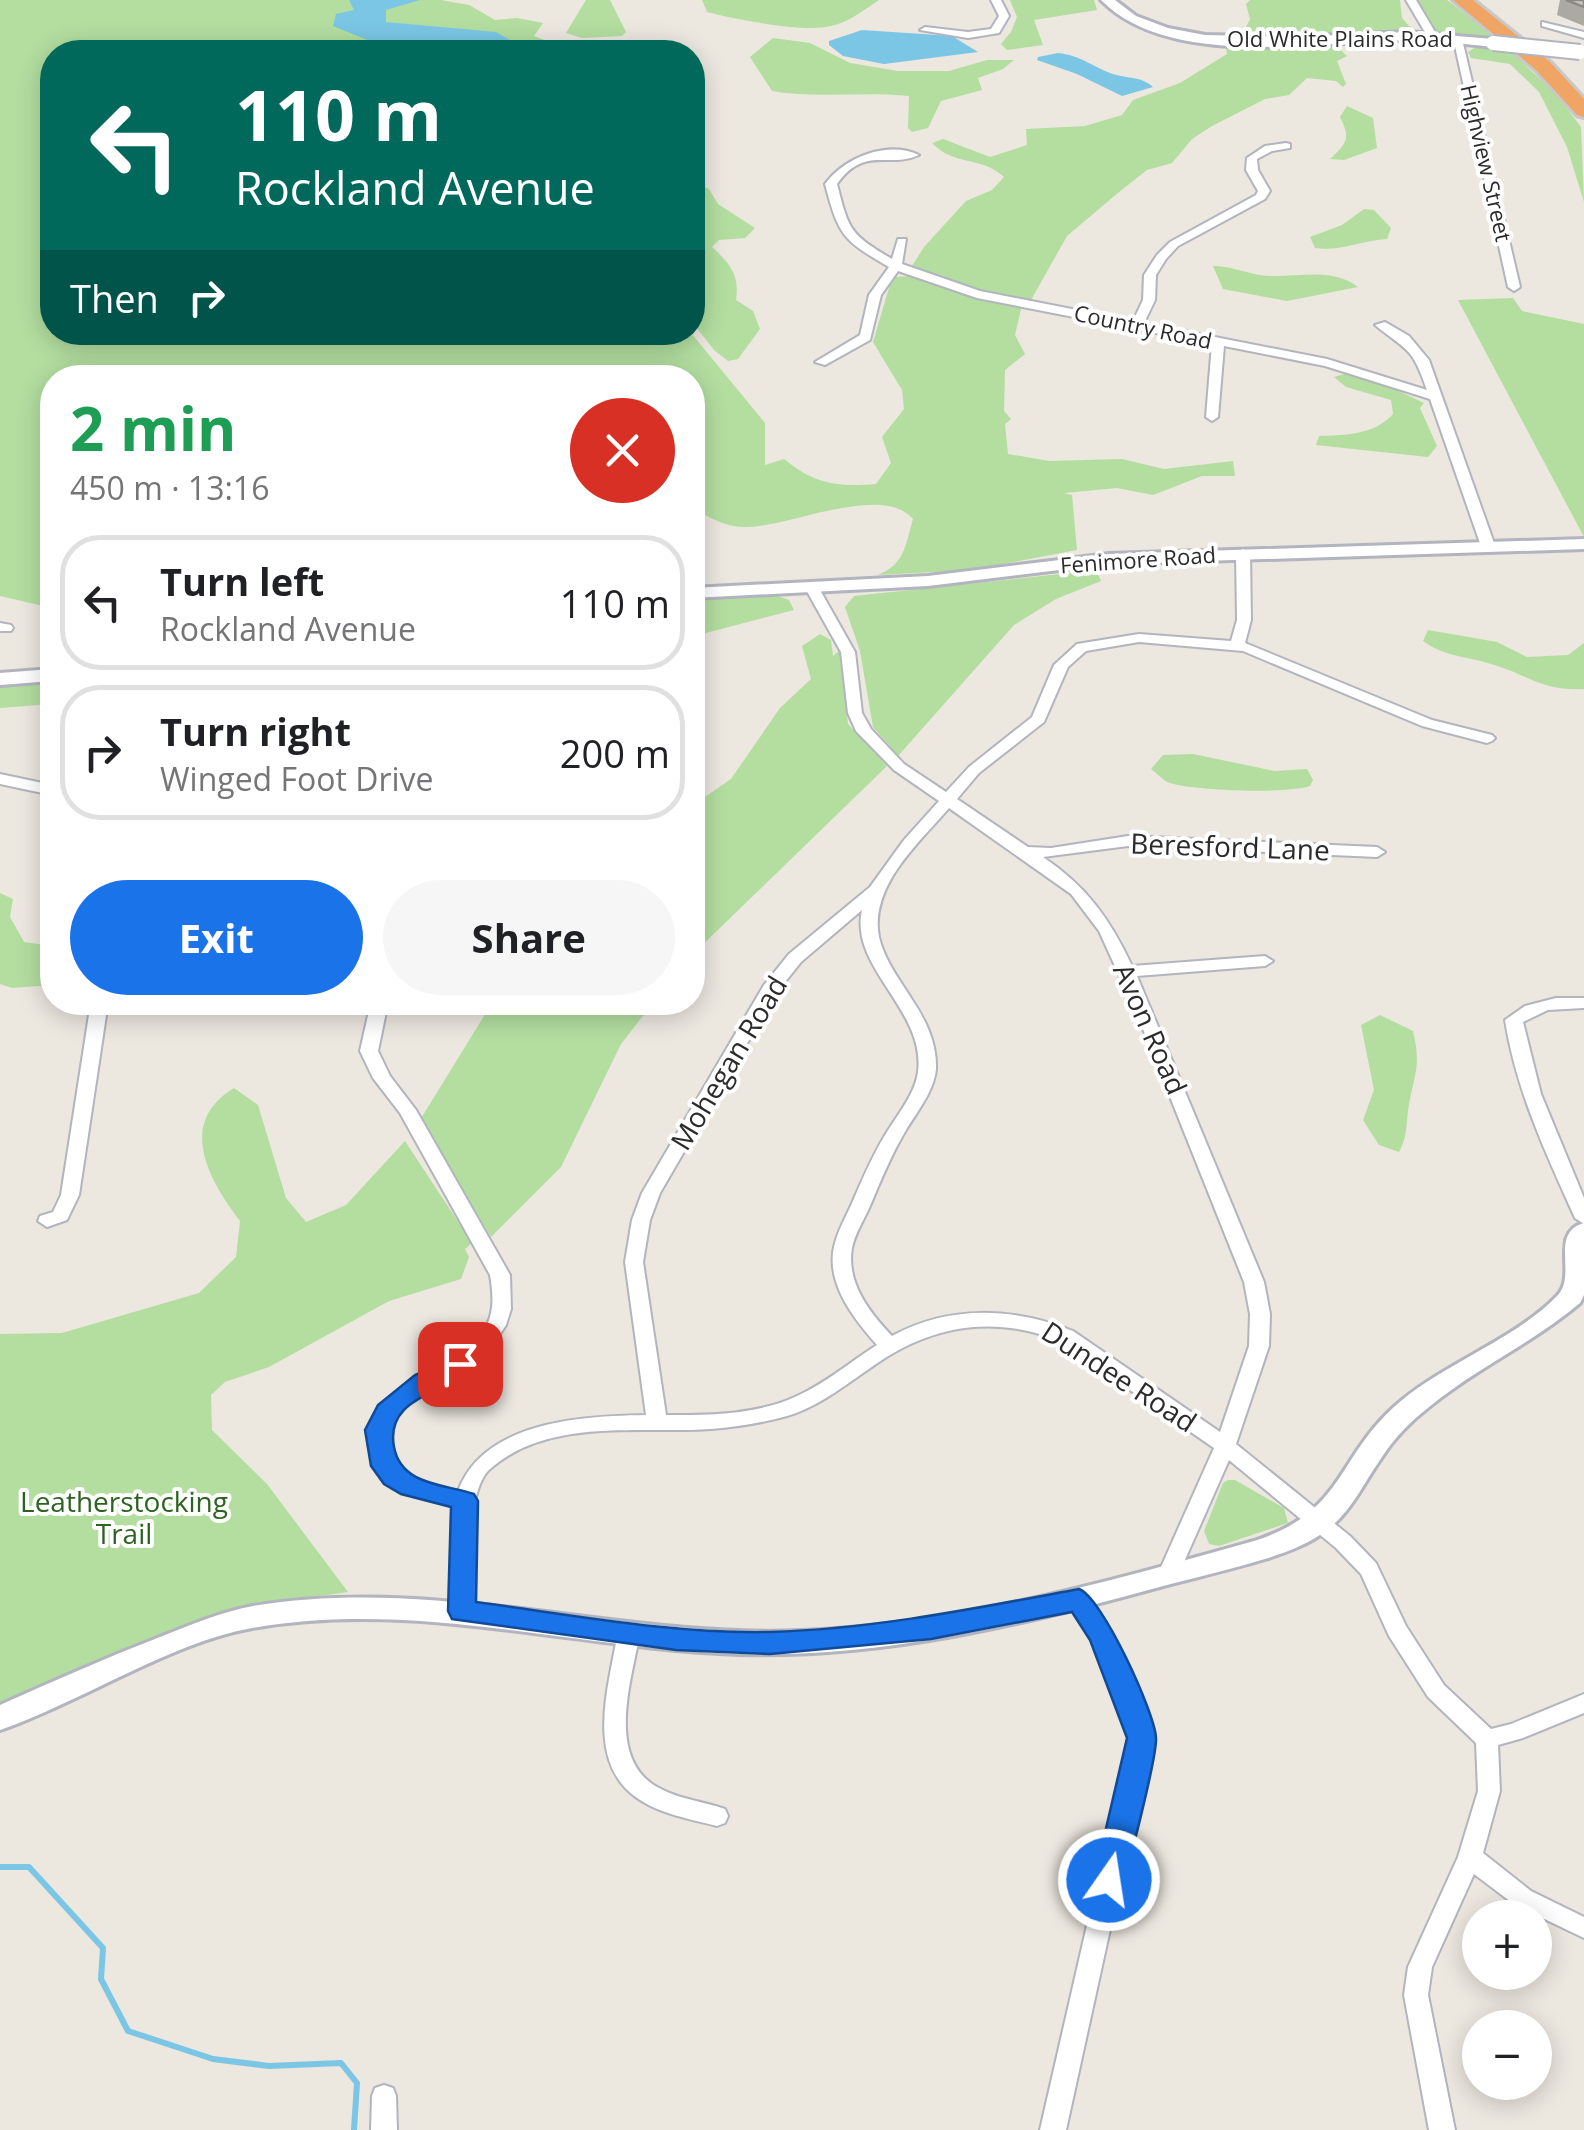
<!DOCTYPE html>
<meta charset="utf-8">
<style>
:root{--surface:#fff;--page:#f6f6f6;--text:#202124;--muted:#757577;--line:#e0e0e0;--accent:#1a73e8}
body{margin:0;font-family:"Open Sans",sans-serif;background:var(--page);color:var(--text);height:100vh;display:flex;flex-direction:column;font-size:38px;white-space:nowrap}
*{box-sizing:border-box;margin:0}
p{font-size:32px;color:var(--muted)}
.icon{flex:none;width:55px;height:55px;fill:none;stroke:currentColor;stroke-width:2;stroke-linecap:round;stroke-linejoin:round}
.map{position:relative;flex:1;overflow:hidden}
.details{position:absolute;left:40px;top:365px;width:665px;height:650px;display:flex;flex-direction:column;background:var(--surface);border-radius:40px;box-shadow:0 5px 25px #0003}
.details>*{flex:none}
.guide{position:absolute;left:40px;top:40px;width:665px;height:305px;border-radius:40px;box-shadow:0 5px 25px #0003;background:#00695c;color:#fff;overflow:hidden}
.fabs{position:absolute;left:1462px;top:1900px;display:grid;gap:20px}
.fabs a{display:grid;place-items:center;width:90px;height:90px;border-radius:50%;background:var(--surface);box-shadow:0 5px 25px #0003;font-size:50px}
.pin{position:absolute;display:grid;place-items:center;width:85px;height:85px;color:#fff;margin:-42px;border-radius:20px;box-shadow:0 5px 15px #0006}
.me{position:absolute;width:110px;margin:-55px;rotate:13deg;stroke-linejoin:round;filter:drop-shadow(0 0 8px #0008)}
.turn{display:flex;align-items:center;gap:35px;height:210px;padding:0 30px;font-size:45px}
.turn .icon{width:130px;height:130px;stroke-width:2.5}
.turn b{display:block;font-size:70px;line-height:85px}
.then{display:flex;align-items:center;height:95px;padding:0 30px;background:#0003;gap:20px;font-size:38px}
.round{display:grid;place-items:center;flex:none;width:105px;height:105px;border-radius:52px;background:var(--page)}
.head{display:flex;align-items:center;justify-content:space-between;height:170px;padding:0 30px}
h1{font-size:60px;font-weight:700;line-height:75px;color:#1e9e55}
.button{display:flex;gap:20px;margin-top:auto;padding:20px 30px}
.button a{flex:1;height:115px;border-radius:60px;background:var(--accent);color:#fff;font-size:40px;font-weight:700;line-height:115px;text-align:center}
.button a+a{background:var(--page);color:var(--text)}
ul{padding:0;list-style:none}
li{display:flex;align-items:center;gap:30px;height:135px;margin:0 20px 15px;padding:0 10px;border:5px solid var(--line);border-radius:40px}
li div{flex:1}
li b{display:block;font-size:38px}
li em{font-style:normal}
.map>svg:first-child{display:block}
.green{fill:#b3dea0}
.water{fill:#7bc6e5}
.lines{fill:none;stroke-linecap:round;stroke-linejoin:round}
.stream{stroke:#7bc6e5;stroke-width:6}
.minor-casing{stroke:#b2b4be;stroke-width:4}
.tertiary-casing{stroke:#b2b4be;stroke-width:6}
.motorway-casing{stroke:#c8c8c8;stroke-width:6}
.minor{fill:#fff;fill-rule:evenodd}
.tertiary{fill:#fff;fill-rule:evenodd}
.motorway{fill:#f1a565;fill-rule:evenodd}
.tertiary-bridge-casing{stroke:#b2b4be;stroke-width:18;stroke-linecap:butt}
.tertiary-bridge{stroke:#fff;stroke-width:14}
.wall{fill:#aca8a3}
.building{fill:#c8c3be;stroke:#8c8885;stroke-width:2.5}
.route{fill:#1a73e8;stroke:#114b97;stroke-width:2.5}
.labels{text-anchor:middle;stroke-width:8;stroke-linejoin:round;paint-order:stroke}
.far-street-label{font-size:22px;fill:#2b2b2b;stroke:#fff}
.street-label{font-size:28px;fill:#2b2b2b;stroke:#fff}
.park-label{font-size:28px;fill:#2d6321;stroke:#fff}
</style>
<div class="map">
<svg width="1584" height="2130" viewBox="0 0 1584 2130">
<rect width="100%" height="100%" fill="#ece7df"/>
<g class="green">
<path d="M0 0H441L469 5 495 20 517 18 543 23 534 36 576 52H52V332L691 333 765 423V465L784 459C814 484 837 487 876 484L891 463 882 437 904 409 902 390 873 342 891 281 894 277 911 276 968 295 1022 305 1015 335 1025 354 1005 370 1004 411 1011 419 1005 424 1008 454 1049 461 1122 459 1164 469 1233 461 1235 476H1202L1153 495 1117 488 1064 493 1072 495 1077 550 972 570 878 575C905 564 905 546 913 519 882 482 785 529 744 527 725 527 707 517 693 507L699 499 693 498 692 378H52V608L0 596Z"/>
<path d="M586 0H610L626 32 622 36 582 38 566 33Z"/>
<path d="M702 0H879C864 10 849 22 831 26 804 33 735 19 707 12Z"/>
<path d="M1010 0H1094L1097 10 1034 20 1043 45 1007 50 1001 44 1011 32 1017 17Z"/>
<path d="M1250 0H1400L1402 18 1417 35 1252 36V32L1245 29 1250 19 1246 4Z"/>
<path d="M1416 0H1447L1496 38 1437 33Z"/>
<path d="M773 38 810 43 850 63 898 71H949L987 60H1014L1003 69 978 78 982 90 941 101 928 128 912 132 908 128 909 96C863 91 818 99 772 91L750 57Z"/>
<path d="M1225 40H1330L1347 56 1337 61 1346 84 1343 87 1336 81 1307 78 1289 95 1265 99 1212 126 1192 139 1172 163 1147 170 1119 192 1067 236 1031 300 977 290 912 266 924 247 966 201 992 190 1004 177C980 155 955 167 932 143L943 139 990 157 1027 145 1026 129 1085 126 1122 115 1133 100 1180 83 1227 54Z"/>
<path d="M1477 46 1506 47 1556 94 1581 127 1584 202 1567 147 1539 92 1510 64 1471 58 1468 52Z"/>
<path d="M1347 106 1373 118 1377 148 1344 160 1330 159C1347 143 1351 139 1340 117Z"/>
<path d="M692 181 709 189 718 204 755 228 745 238 719 240 712 247C729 263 740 274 736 300L753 311 760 329 738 359 728 361 714 350 693 323Z"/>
<path d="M1364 209 1374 210 1391 228 1387 239C1362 240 1340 252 1315 248L1310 237 1342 225Z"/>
<path d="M1213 266C1229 266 1243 272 1259 275 1293 280 1329 265 1358 287L1287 301 1223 289Z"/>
<path d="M1513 298 1522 311 1584 324V537L1458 300Z"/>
<path d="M1348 373 1373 379 1424 403 1420 408 1437 446 1428 457 1316 445 1319 436C1346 435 1374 435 1393 414L1391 400 1346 387 1334 377Z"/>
<path d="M1107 569 1097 572 1101 581 1056 599 1014 625 898 756 873 727 860 651 845 607 854 596Z"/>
<path d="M769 593 789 600 794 610 706 633 693 650V600Z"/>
<path d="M1428 630 1497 642 1527 657 1568 655 1584 643V689C1541 691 1529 675 1491 664 1466 656 1445 657 1423 641Z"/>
<path d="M820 634 831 640 833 656 840 650 848 724 887 766 693 954V805L731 779 780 708 811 679 802 646Z"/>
<path d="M52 682V704L0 708V687Z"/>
<path d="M1193 754 1275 771 1307 769 1313 780 1310 786C1285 794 1196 791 1170 783 1163 781 1157 773 1151 769L1163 755Z"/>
<path d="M0 893 13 899 10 917 24 942 52 946V985L12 988 0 984Z"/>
<path d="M492 1003H653L621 1044 561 1167 491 1237 420 1120Z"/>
<path d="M1380 1015 1413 1031C1421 1064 1415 1073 1409 1104 1406 1121 1408 1136 1399 1152L1379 1145 1363 1120 1374 1090 1361 1025Z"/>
<path d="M234 1088 258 1105 286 1198 306 1222 346 1205 405 1141 472 1243 465 1249 469 1257 461 1279 389 1301 269 1367 225 1382 211 1395 212 1430 267 1484 348 1592 266 1604 180 1629 0 1707V1334L62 1333 199 1293 236 1257 240 1221C209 1180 176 1123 234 1088Z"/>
<path d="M1228 1480H1235L1284 1508 1288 1523 1219 1546 1209 1544 1204 1531 1223 1483Z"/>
</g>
<g class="water">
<path d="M349 0H420L386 10V22L496 32 528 50 397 52 333 26 336 14 354 10Z"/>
<path d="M862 30 952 36 978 52 884 64 843 56 829 45V41Z"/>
<path d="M1058 53C1080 55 1093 67 1113 74 1128 79 1141 76 1153 87L1122 96 1077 74 1037 60 1038 57Z"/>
</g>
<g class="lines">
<path class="stream" d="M0 1867H29L103 1948 101 1979 128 2031 213 2059 269 2066 341 2063 357 2083 354 2130"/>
<defs>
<g id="minor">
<path d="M991 0H1001L1009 16 999 33 968 38 920 30 925 27 968 32 991 29 999 16Z"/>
<path d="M1406 0H1416L1438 37 1437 39H1429Z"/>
<path d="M1542 22 1584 32V38L1542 26Z"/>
<path d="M1453 37 1462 39 1520 287 1514 291 1508 287Z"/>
<path d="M1286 143 1290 144V148L1272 151 1257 159 1258 170 1270 191 1265 199 1178 246 1166 259 1156 275 1155 300 1144 323 1327 359 1427 390C1412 346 1408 352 1375 325L1385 322 1409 336 1429 360 1495 546 1493 549 1488 550 1481 546 1430 399 1325 366 1224 346 1218 417 1212 421 1206 417 1212 344 977 298 898 271 881 295 870 340 825 365 815 362 860 335 869 295 889 267C843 240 839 237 825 184 845 157 888 140 919 155 888 169 865 145 837 184 849 231 850 234 892 259L898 239H906L902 264 980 291 1133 321 1143 300 1144 275 1157 255 1170 242 1256 195 1258 191 1246 170 1247 158 1265 146Z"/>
<path d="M1243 549 1250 553 1251 620 1245 643 1432 720 1492 735 1495 738 1492 741 1487 743 1422 726 1243 651 1139 642 1086 651 1068 667 1044 722 979 773 957 799 1028 847 1051 848 1128 836 1377 847 1385 852 1377 857 1128 846 1043 857C1087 887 1110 919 1132 966L1265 956 1273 961 1265 966 1137 976 1264 1282 1270 1314 1269 1346 1236 1444 1350 1536 1376 1563 1406 1626 1444 1685 1491 1729 1511 1724 1584 1694V1713L1523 1738 1498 1745 1500 1791 1483 1853 1531 1891 1584 1917V1938L1515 1905 1474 1874 1432 1967 1428 1995 1455 2130H1429L1404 1995 1408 1967 1458 1857 1478 1791 1476 1743 1428 1697 1389 1636 1361 1574 1336 1548 1229 1460 1176 1580 1169 1582 1162 1580 1158 1574 1214 1448 1059 1341C996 1315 934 1325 879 1362 849 1382 821 1406 787 1416 762 1423 737 1427 711 1429 640 1434 549 1417 490 1469 464 1492 472 1578 472 1611L469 1617 461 1619 453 1617 450 1611 455 1506C423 1499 385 1493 372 1458 346 1391 458 1370 485 1328 495 1312 493 1293 490 1275L400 1113 373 1078 360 1051 371 1002H388L378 1051 390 1076 416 1110 510 1275 511 1309 506 1325 493 1345 480 1357 408 1404 395 1418 389 1430V1449L398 1467 420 1481 458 1491C484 1421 582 1416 646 1415L625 1262 632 1220 642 1193 764 985 789 954 870 887 904 840 939 801 894 770 856 731 848 713 841 652 804 586 806 583H816L855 652 862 713 871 729 904 764 946 792 969 767 1032 717 1054 665 1077 644 1139 634 1231 641 1237 620 1236 553ZM949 808 1071 894 1099 931 1139 1019 1244 1282 1250 1314 1249 1346 1220 1432 1073 1331C1013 1307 949 1305 892 1336 870 1313 846 1283 852 1248 855 1233 864 1220 870 1206 881 1180 891 1155 906 1130 917 1112 934 1091 936 1069 937 1042 925 1019 911 998 899 979 884 959 879 937 869 886 919 843 949 808ZM862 910C849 968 926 1010 918 1072 915 1094 898 1114 887 1132 873 1154 863 1178 853 1201 847 1215 839 1228 835 1243 824 1281 853 1318 877 1345 850 1362 826 1383 797 1396 757 1415 709 1415 666 1415L643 1262 650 1220 660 1193 777 992 801 962Z"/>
<path d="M0 623 11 625 13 628 11 631H0Z"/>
<path d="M0 774 52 785V795L0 784Z"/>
<path d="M1556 998H1584V1008L1548 1010 1523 1022 1541 1094 1584 1198V1224L1575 1218C1546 1154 1516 1090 1505 1020L1525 1006Z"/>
<path d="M91 1002H108L79 1195 67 1220 47 1227 38 1221 40 1216 53 1212 61 1195Z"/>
<path d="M1079 1592 1087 1594 1114 1637 1152 1738 1066 2130H1040L1130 1738 1093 1640 1068 1600 1071 1594Z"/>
<path d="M629 1623 637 1626 640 1632C632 1679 605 1757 657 1787 678 1799 702 1801 725 1809L728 1816 725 1823 717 1826C690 1819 660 1814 637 1798 584 1761 609 1685 618 1632L621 1626Z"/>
<path d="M384 2085 393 2088 396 2096 397 2130H371L372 2096 375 2088Z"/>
</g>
<g id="tertiary">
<path d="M1101 0H1115L1136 16 1168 28 1205 35 1293 37 1408 32 1493 39 1500 43 1493 47C1465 44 1436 40 1408 40 1318 41 1170 70 1101 0Z"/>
<path d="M1584 539V549L1109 564 928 586 692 598V588L928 576 1109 554Z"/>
<path d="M52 669V681L0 685V673Z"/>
<path d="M1584 1223V1295L1580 1303C1533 1343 1476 1368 1429 1407 1411 1421 1394 1438 1382 1457 1364 1482 1352 1511 1327 1530 1309 1544 1287 1552 1265 1559 1232 1569 1197 1577 1163 1586 1026 1624 884 1658 740 1654 576 1649 416 1599 252 1628 169 1643 81 1702 0 1730V1705C53 1681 106 1658 160 1637 190 1625 221 1612 253 1606 438 1575 618 1639 803 1631 956 1625 1107 1582 1254 1541 1344 1512 1335 1461 1394 1407 1443 1363 1514 1341 1558 1295 1577 1274 1549 1233 1584 1223Z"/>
</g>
<path id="motorway" d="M1453 0H1473L1550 62 1584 99V117L1577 115 1536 70Z"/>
</defs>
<use href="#minor" class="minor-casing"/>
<use href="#tertiary" class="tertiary-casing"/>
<use href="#motorway" class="motorway-casing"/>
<use href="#minor" class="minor"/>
<use href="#tertiary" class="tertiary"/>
<use href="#motorway" class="motorway"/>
<defs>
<path id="tertiary-bridge" d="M1493 43 1580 52"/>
</defs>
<use href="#tertiary-bridge" class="tertiary-bridge-casing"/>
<use href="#tertiary-bridge" class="tertiary-bridge"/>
</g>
<path class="wall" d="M1560 0H1584V26L1557 15Z"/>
<path class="building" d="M1566 0H1584V7Z"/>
<path class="route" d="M460 1355 469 1357 472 1364C454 1394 384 1393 394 1447 401 1485 443 1484 474 1494L478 1501 476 1602C573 1615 672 1634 770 1632 874 1629 977 1608 1079 1589 1102 1597 1155 1713 1156 1738 1157 1755 1128 1873 1120 1889L1109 1893 1099 1889 1094 1880 1127 1738 1090 1640 1072 1612 931 1639 770 1654 676 1650 452 1619 448 1611 451 1507 401 1494 384 1484 371 1466 365 1430 378 1405 415 1375Z"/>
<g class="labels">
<g class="far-street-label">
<text x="1340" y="47">Old White Plains Road</text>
<text transform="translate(1486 163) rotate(77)" y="8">Highview Street</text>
<text transform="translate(1143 327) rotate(12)" y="8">Country Road</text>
<text transform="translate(1138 560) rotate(-4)" y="8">Fenimore Road</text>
</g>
<g class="street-label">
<text transform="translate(1230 847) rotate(2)" y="10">Beresford Lane</text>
<text transform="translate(1150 1029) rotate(66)" y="10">Avon Road</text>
<text transform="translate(729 1063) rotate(-59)" y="10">Mohegan Road</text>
<text transform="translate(1119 1377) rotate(33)" y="10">Dundee Road</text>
</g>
<g class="park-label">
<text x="124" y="1512">Leatherstocking<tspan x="124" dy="32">Trail</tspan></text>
</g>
</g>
</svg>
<div class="fabs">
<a>+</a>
<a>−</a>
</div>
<div class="pin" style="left:460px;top:1364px;background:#d93025"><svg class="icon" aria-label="arrive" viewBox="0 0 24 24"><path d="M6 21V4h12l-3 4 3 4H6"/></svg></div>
<svg class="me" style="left:1109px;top:1880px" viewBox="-20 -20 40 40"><circle r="17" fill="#1a73e8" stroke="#fff" stroke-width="3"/><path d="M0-11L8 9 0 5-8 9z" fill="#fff"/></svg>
<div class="guide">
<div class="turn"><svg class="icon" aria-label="left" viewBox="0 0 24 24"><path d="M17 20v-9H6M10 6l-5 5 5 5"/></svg><div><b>110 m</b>Rockland Avenue</div></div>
<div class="then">Then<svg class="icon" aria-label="right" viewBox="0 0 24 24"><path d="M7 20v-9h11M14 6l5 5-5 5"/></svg></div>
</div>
<section class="details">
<div class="head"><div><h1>2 min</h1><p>450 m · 13:16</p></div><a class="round" style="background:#d93025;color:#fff"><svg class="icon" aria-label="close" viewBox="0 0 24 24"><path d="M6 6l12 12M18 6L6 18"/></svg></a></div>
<ul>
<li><svg class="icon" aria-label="left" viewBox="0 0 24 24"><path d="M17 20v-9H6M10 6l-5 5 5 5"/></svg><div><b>Turn left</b><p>Rockland Avenue</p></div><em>110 m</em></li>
<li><svg class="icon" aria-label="right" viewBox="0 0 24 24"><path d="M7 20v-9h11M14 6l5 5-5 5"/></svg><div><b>Turn right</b><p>Winged Foot Drive</p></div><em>200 m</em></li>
</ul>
<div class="button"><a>Exit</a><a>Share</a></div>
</section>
</div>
